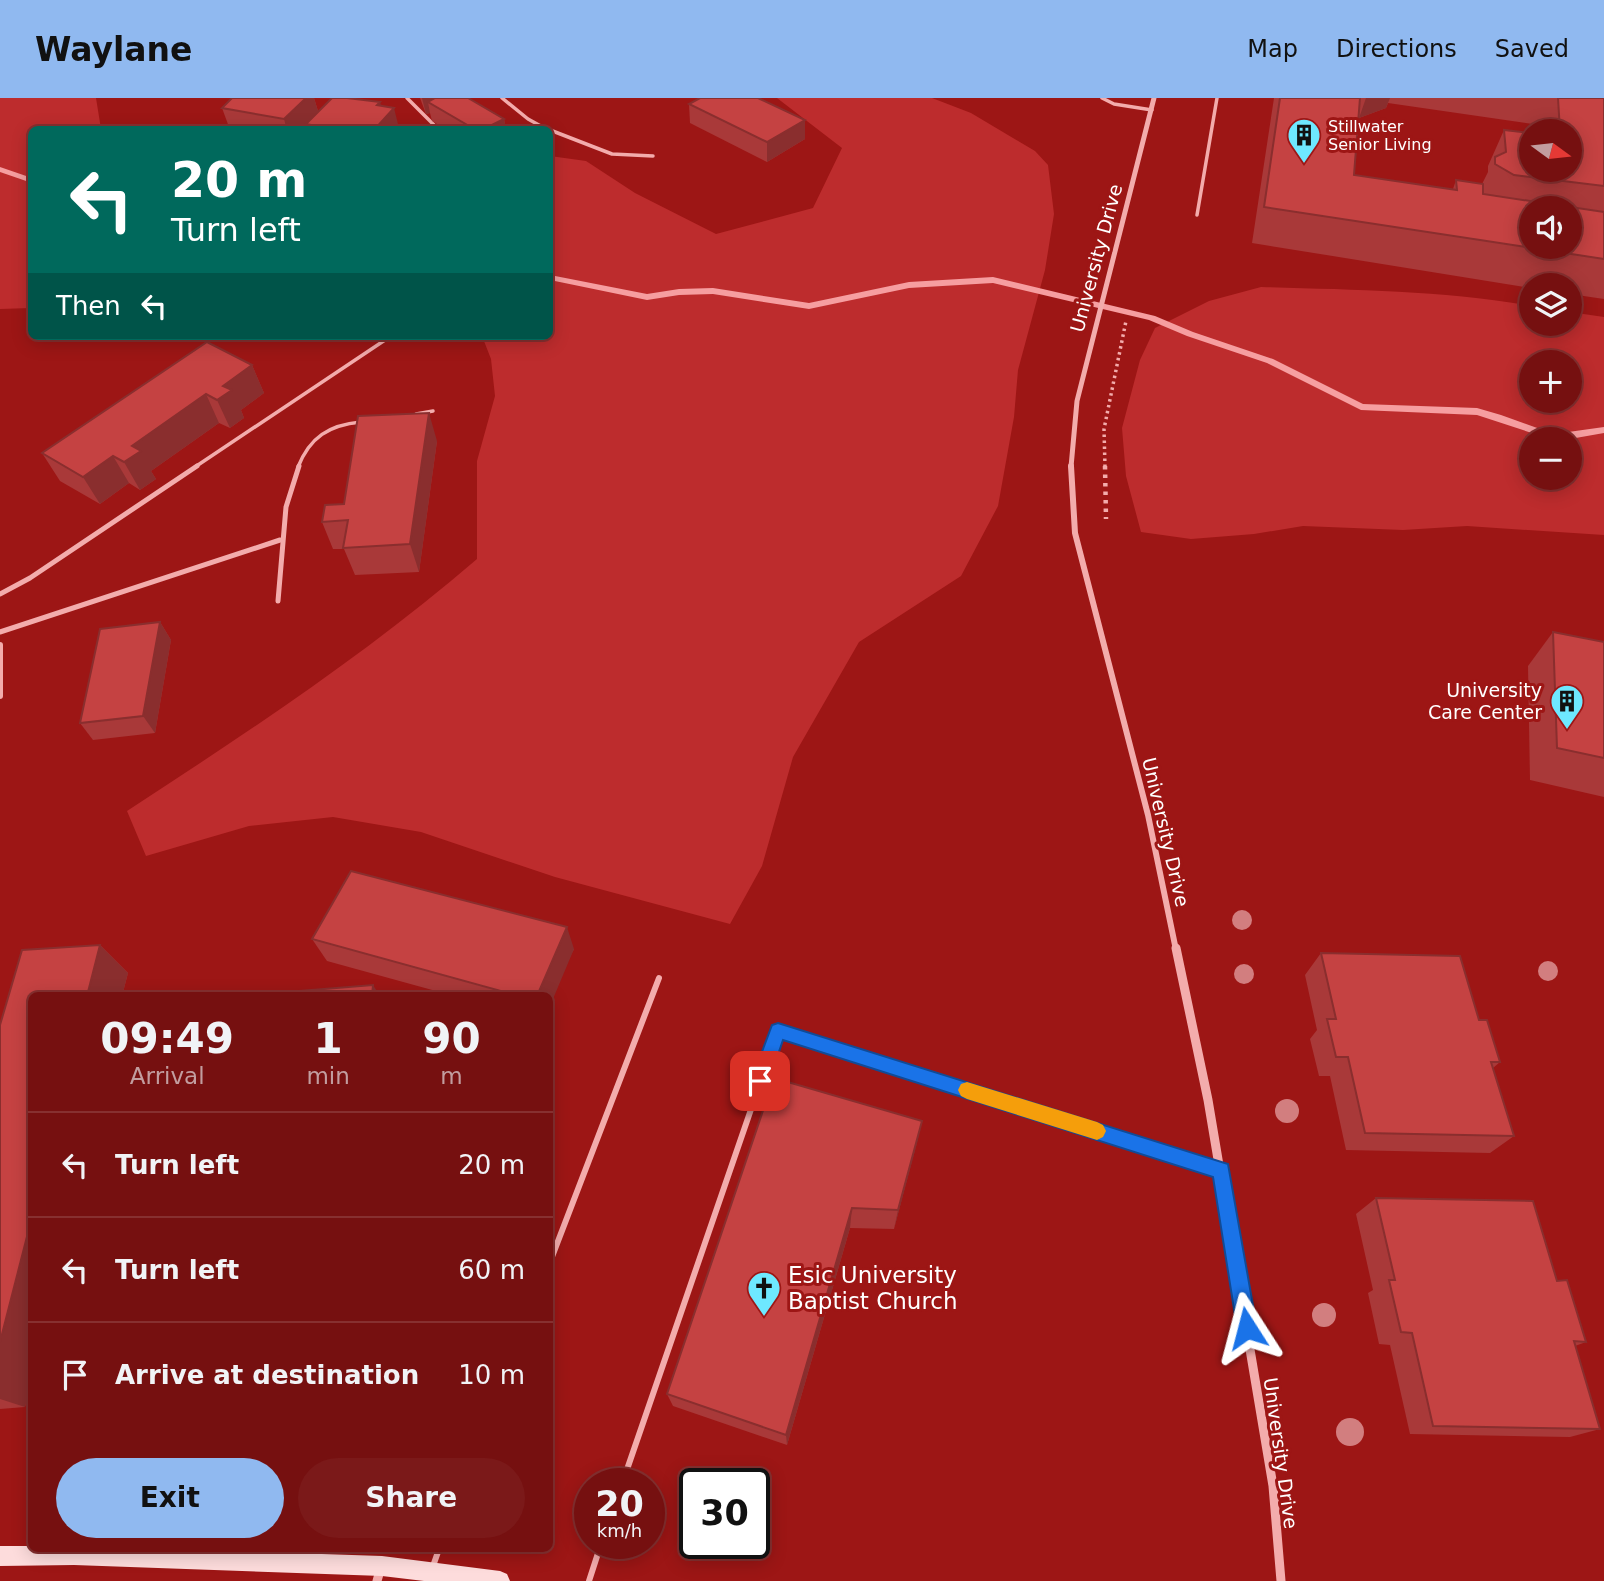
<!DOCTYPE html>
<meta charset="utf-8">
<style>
:root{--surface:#761010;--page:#7b1919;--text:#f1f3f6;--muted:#c29d9f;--line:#873030;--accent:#90b9f0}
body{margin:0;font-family:"DejaVu Sans",sans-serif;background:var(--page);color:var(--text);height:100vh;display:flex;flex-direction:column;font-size:26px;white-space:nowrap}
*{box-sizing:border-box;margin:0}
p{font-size:23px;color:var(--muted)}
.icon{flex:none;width:38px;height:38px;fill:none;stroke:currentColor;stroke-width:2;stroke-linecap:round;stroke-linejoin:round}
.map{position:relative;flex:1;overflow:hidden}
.details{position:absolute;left:28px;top:894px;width:525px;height:560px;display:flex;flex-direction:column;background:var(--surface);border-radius:10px;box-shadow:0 4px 18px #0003,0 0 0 2px var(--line)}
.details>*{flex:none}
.hud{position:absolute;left:28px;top:28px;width:525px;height:214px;border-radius:10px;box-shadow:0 4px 18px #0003,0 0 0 2px var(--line);background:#00695c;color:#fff;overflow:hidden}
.needle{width:46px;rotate:105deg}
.buttons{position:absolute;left:1519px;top:21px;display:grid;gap:14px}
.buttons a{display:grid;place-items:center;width:63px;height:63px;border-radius:50%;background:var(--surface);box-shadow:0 4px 18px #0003,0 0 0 2px var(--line);font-size:35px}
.speed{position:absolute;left:574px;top:1370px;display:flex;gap:14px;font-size:35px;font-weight:700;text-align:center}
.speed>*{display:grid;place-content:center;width:91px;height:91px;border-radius:50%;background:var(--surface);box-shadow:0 4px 18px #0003,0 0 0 2px var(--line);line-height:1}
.speed small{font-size:18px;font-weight:400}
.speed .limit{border:4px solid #111;border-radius:10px;background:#fff;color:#111}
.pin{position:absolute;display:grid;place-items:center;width:60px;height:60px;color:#fff;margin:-30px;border-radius:14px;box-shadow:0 4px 10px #0006}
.me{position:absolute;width:77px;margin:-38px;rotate:351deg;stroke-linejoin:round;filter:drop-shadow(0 0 5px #0008)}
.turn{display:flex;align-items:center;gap:24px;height:147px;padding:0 28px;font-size:32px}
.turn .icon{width:91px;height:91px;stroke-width:2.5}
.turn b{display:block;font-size:49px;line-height:60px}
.then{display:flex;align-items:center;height:66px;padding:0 28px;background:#0003;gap:14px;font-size:26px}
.eta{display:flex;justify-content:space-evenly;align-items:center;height:119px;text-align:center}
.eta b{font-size:42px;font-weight:800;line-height:49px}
.button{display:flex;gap:14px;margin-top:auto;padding:14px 28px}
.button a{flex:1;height:80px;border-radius:42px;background:var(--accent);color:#111;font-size:28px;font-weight:800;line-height:80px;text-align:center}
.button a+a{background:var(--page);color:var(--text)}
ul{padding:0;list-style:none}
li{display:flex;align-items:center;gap:21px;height:105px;padding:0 28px;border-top:2px solid var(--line)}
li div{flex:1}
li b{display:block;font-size:26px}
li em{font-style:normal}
header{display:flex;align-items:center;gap:42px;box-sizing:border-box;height:98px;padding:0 35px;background:var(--accent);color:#111}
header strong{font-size:33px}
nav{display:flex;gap:38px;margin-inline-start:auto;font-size:24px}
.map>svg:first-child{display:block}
.green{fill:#bd2c2d;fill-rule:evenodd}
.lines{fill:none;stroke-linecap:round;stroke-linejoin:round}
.stream{fill:#f69ea0;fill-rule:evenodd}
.path-far1{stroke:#f3acac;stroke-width:3.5;stroke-dasharray:2.5 3.5;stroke-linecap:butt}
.path{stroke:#f3acac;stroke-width:4.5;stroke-dasharray:3.5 5;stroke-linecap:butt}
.lane-far2{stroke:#f3acac;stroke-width:3.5}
.lane-far1{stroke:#f3acac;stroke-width:5}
.lane{stroke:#f3acac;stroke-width:6}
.street-far2{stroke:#f3acac;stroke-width:5}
.street-far1{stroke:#f3acac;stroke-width:6}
.street{stroke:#f3acac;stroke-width:9}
.secondary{fill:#fddcdc;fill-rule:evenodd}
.tree{fill:#d27e7f}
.wall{fill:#a93939;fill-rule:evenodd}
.shaded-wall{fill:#8a2e2e}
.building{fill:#c54242;stroke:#8a2e2e;stroke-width:2;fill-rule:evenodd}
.route{fill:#1a73e8;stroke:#114b97;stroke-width:2}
.slow{fill:#f59e0b}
.labels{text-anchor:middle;stroke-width:6;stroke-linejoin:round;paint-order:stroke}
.far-poi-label{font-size:16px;fill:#fff;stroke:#9d1615;text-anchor:start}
.street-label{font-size:19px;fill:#fff;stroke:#9d1615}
.poi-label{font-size:19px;fill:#fff;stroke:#9d1615;text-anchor:end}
.near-poi-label{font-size:23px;fill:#fff;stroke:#9d1615;text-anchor:start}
</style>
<header>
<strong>Waylane</strong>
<nav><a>Map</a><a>Directions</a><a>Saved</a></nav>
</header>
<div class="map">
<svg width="1604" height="1483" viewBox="0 0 1604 1483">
<rect width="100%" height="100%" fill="#9d1615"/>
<g class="green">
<path d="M0 0H96L101 31 32 32 31 210 0 211Z"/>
<path d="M777 0H932L971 15 1035 53 1048 67 1054 116 1045 172 1018 272 1014 319 998 408 961 478 859 544 793 659 762 768 730 826 555 779 421 734 333 719 249 728 146 758 127 713C248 634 368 555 477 461V363L495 298 491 261 482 238H550V58L586 63 635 95 716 136 813 110 842 50Z"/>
<path d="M1261 189C1351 192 1442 192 1531 208V226H1570V214L1604 219V437L1467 428 1403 432 1303 428 1254 436 1191 441 1141 434 1126 378 1122 330 1140 262 1155 230 1209 203ZM1531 264H1570V303H1531ZM1531 341H1570V380H1531Z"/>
</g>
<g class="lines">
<g class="stream">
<path d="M0 69 32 80V85L0 74Z"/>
<path d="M550 177 647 196 679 191 713 190 809 205 909 184 993 179 1155 218 1193 234 1273 261 1363 306 1477 310 1501 317 1554 336 1604 329V335L1570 341H1550L1477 317 1361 312 1267 265 1187 238 1149 222 993 185 909 190 809 211 713 196 679 197 647 202 550 182Z"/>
</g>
<path class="path-far1" d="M1105 369 1104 331 1126 223"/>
<path class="path" d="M1105 368 1106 421"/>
<g class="lane-far2">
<path d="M407 0 439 32"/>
<path d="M502 0 528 21 548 32"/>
<path d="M1102 0 1114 6 1152 12"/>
<path d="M550 32 612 56 653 58"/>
<path d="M1197 117 1217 0"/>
<path d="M416 316 433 313"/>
<path d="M195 369 391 238"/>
<path d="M298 369C310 339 329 327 361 324"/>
</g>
<g class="lane-far1">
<path d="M0 496 30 480 197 368"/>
<path d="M278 503 286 409 299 368"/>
<path d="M0 534 280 442"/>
</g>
<g class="lane">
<path d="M550 1164 659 880"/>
<path d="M622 1386 778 933 1221 1072"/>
<path d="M432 1471 439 1451"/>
<path d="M589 1483 601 1446"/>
</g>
<path class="street-far2" d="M1071 369 1077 303 1154 0"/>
<g class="street-far1">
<path d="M1071 368 1075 435 1148 717 1176 852"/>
<path d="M0 547V598"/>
</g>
<g class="street">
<path d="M1176 850 1208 1002 1273 1388 1281 1483"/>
<path d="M377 1483 381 1469"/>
</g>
<path class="secondary" d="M0 1448H32V1451H168L382 1458 500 1473 507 1476 510 1483H424L382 1478 74 1467 0 1468Z"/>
</g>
<g class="tree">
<circle cx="1242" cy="822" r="10"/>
<circle cx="1548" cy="873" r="10"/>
<circle cx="1244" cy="876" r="10"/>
<circle cx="1287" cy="1013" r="12"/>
<circle cx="1324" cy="1217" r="12"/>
<circle cx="1350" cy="1334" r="14"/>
</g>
<g class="wall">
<path d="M232 0H314L318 13 299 32H243L229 29 222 10Z"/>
<path d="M420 0H468L504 21 506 32H447L432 23 430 15 426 16Z"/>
<path d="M1274 0H1604V201L1570 196V187H1531V190L1252 145ZM1388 5 1540 27V33H1570L1531 72 1504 32 1488 68V74L1482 86 1456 82 1453 91 1354 77 1358 19 1359 20 1386 10Z"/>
<path d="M689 6 805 22V41L767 64 690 25Z"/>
<path d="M381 8 399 30 397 32H307L306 26Z"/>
<path d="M252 267 264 295 241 312 244 320 230 330 219 325 151 373 156 381 140 392 129 385 100 406 60 383 42 355Z"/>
<path d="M437 343 419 474 355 477 344 451H333L322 424 344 406Z"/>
<path d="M160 524 171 542 155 635 93 642 80 625Z"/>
<path d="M1553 534 1604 544V699L1530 682 1528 568Z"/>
<path d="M312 841 574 851 550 898H454L327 863Z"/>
<path d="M100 847 128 875 122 898H32V1283L25 1309 0 1311V927L22 852Z"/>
<path d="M1321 855 1479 922 1500 964 1493 970 1514 1038 1490 1055 1346 1052 1330 978H1319L1310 941 1317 932 1305 877Z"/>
<path d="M922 1023 894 1131 850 1130 787 1347 673 1308 667 1296Z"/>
<path d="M1376 1100 1557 1183 1586 1244 1575 1248 1600 1331 1570 1339 1410 1336 1390 1247 1379 1246 1368 1195 1373 1192 1356 1116Z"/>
</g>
<g class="shaded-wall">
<path d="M306 0H314L318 13 299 32H287L284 21Z"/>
<path d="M422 0H454L428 4 430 15 426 16Z"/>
<path d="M1366 0H1390L1386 10 1359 20Z"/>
<path d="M380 4 385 20 394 10 399 30 397 32H374L377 7Z"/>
<path d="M504 21 506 32H482Z"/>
<path d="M805 22V41L767 64V44Z"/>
<path d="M252 267 264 295 241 312 244 320 230 330 217 302 223 288Z"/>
<path d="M206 296 219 325 151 373 156 381 140 392 124 364 132 348Z"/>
<path d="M429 315 437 343 419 474 410 446Z"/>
<path d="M113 358 129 385 100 406 83 379Z"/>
<path d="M160 524 171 542 155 635 143 618Z"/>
<path d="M567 829 574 851 550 908V898H537Z"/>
<path d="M100 847 128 875 122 898H87Z"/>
<path d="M373 887 380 898H372Z"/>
<path d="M922 1023 917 1045 894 1131 898 1112Z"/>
<path d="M852 1110 850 1130 787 1347 786 1337Z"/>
<path d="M32 1119V1283L25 1309 0 1301V1244Z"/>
</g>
<g class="building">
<path d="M232 0H306L284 21 222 10Z"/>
<path d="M332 0H347L380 4 377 7 394 10 374 32H336L306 26Z"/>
<path d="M435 0H468L504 21 482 32H476L428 4Z"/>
<path d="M700 0H758L805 22 767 44 689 6Z"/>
<path d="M1280 0H1360L1354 77 1457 92 1456 82 1483 86V96L1604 114V161L1264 109ZM1531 110H1570V149H1531Z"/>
<path d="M1558 0H1604V88L1514 77 1495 66V59L1506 54 1504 32 1531 35V72H1570V33H1560Z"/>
<path d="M207 244 252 267 223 288 232 292 217 302 206 296 132 348 141 353 124 364 113 358 83 379 42 355Z"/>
<path d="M429 315 410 446 343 450 348 422 322 424 325 407 344 406 358 318Z"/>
<path d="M160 524 143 618 80 625 100 531Z"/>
<path d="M1553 534 1604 544V660L1557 650Z"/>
<path d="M351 773 567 829 537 898H519L312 841Z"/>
<path d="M100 847 87 898H32V1119L0 1244V927L22 852Z"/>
<path d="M1321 855 1460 858 1479 922H1487L1500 964H1491L1514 1038 1365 1035 1348 959H1336L1327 921H1336Z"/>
<path d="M373 887 372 898H287V894Z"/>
<path d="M774 980 922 1023 898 1112 852 1110 786 1337 667 1296Z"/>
<path d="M1376 1100 1533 1103 1557 1183 1567 1182 1586 1244 1574 1243 1600 1331 1433 1328 1412 1235 1401 1234 1389 1182H1395Z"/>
</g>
<path class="route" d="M778 925 1228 1066 1257 1230 1254 1237 1247 1240 1240 1237 1237 1230 1213 1079 783 942 767 989 760 991 754 989 751 983 772 927Z"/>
<path class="slow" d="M967 984 1097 1024 1103 1027 1106 1033 1103 1039 1097 1042 967 1001 961 998 958 992 961 986Z"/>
<defs>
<symbol id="building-pin" viewBox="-11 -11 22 30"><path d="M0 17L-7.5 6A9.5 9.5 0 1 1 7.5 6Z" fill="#6ee8ff" stroke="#9d1615"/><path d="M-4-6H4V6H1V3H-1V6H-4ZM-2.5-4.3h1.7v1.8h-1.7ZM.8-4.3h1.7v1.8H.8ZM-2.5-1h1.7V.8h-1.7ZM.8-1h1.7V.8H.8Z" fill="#111"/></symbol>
<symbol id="church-pin" viewBox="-11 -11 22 30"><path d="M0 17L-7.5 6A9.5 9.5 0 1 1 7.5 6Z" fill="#6ee8ff" stroke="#9d1615"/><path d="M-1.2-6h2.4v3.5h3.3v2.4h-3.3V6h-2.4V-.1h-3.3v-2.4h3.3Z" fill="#111"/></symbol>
</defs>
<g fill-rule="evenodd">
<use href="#building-pin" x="1285" y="18" width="38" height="52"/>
<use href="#building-pin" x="1548" y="584" width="38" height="52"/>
<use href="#church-pin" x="745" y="1171" width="38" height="52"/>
</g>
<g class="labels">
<g class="far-poi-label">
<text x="1328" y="34">Stillwater<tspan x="1328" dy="18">Senior Living</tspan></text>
</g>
<g class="street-label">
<text transform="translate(1096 160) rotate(-75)" y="7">University Drive</text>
<text transform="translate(1166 734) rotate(77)" y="7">University Drive</text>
<text transform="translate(1281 1355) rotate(82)" y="7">University Drive</text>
</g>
<g class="poi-label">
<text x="1542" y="599">University<tspan x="1542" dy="22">Care Center</tspan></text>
</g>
<g class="near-poi-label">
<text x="788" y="1185">Esic University<tspan x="788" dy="26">Baptist Church</tspan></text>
</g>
</g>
</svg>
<div class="buttons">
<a><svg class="needle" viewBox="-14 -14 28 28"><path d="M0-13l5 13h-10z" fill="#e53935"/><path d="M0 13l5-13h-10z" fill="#c29d9f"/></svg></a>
<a><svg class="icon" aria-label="sound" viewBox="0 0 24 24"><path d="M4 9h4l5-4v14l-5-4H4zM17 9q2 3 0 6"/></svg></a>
<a><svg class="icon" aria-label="layers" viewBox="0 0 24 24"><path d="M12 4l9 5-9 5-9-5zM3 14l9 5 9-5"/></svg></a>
<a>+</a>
<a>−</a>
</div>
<div class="speed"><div>20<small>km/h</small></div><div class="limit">30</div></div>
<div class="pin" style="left:760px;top:983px;background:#d93025"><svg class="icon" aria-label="arrive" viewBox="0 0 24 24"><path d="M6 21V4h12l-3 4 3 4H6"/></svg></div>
<svg class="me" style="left:1247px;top:1230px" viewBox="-20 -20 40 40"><path d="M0-17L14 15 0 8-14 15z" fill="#1a73e8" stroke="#fff" stroke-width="4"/></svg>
<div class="hud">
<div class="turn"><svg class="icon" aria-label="left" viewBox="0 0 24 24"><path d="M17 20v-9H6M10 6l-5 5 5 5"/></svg><div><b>20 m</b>Turn left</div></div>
<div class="then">Then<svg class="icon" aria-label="left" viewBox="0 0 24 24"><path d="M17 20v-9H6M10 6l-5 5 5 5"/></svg></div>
</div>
<section class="details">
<div class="eta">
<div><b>09:49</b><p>Arrival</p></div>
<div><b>1</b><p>min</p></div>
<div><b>90</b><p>m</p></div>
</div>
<ul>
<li><svg class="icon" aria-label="left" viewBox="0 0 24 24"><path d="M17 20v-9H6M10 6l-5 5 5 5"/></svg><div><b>Turn left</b></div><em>20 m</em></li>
<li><svg class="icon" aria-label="left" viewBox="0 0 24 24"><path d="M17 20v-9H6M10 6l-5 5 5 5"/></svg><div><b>Turn left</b></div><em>60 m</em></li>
<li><svg class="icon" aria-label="arrive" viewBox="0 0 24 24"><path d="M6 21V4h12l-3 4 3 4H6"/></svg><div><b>Arrive at destination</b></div><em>10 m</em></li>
</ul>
<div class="button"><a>Exit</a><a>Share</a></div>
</section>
</div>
